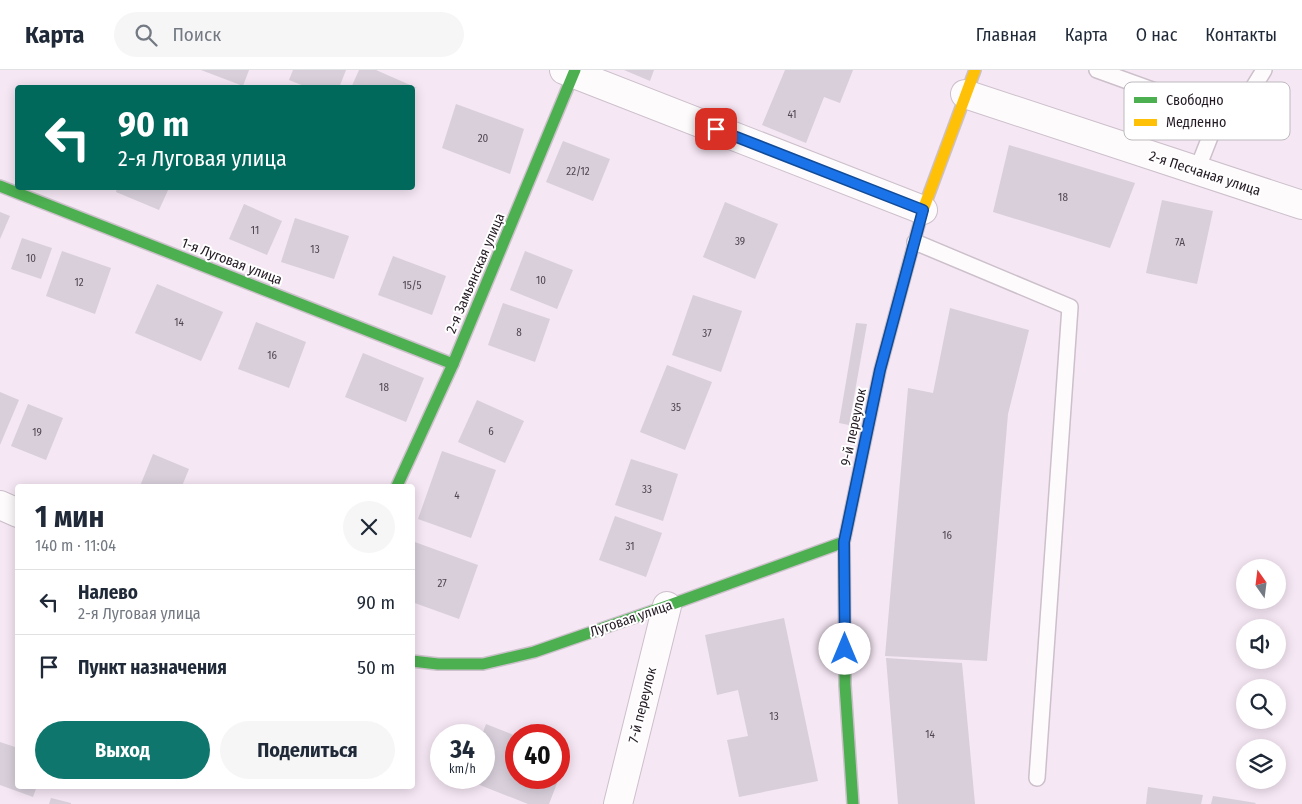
<!DOCTYPE html>
<html lang="ru">
<meta charset="utf-8">
<style>
:root{--surface:#fff;--page:#f6f6f7;--text:#1f2937;--muted:#747a83;--line:#e0e1e3;--accent:#0f766e}
body{margin:0;font-family:"Fira Sans Condensed",sans-serif;background:var(--page);color:var(--text);height:100vh;display:flex;flex-direction:column;font-size:19px;white-space:nowrap}
*{box-sizing:border-box;margin:0}
p{font-size:16px;color:var(--muted)}
.icon{flex:none;width:28px;height:28px;fill:none;stroke:currentColor;stroke-width:2;stroke-linecap:round;stroke-linejoin:round}
.map{position:relative;flex:1;overflow:hidden}
.side{position:absolute;left:15px;top:414px;width:400px;height:305px;display:flex;flex-direction:column;background:var(--surface);border-radius:5px;box-shadow:0 2px 12px #0003}
.side>*{flex:none}
.hud{position:absolute;left:15px;top:15px;width:400px;height:105px;border-radius:5px;box-shadow:0 2px 12px #0003;background:#00695c;color:#fff;overflow:hidden}
.needle{width:32px;rotate:346deg}
.tools{position:absolute;left:1236px;top:489px;display:grid;gap:10px}
.tools a{display:grid;place-items:center;width:50px;height:50px;border-radius:50%;background:var(--surface);box-shadow:0 2px 12px #0003;font-size:25px}
.speed{position:absolute;left:430px;top:654px;display:flex;gap:10px;font-size:25px;font-weight:700;text-align:center}
.speed>*{display:grid;place-content:center;width:65px;height:65px;border-radius:50%;background:var(--surface);box-shadow:0 2px 12px #0003;line-height:1}
.speed small{font-size:12px;font-weight:400}
.speed .limit{border:8px solid #d22;background:#fff;color:#111}
.pin{position:absolute;display:grid;place-items:center;width:42px;height:42px;color:#fff;margin:-21px;border-radius:10px;box-shadow:0 2px 8px #0006}
.me{position:absolute;width:55px;margin:-28px;rotate:0deg;stroke-linejoin:round;filter:drop-shadow(0 0 4px #0008)}
.turn{display:flex;align-items:center;gap:18px;height:105px;padding:0 20px;font-size:22px}
.turn .icon{width:65px;height:65px;stroke-width:2.5}
.turn b{display:block;font-size:35px;line-height:42px}
.round{display:grid;place-items:center;flex:none;width:52px;height:52px;border-radius:26px;background:var(--page)}
.headline{display:flex;align-items:center;justify-content:space-between;height:85px;padding:0 20px}
h1{font-size:30px;font-weight:700;line-height:38px}
.action{display:flex;gap:10px;margin-top:auto;padding:10px 20px}
.action a{flex:1;height:58px;border-radius:30px;background:var(--accent);color:#fff;font-size:20px;font-weight:700;line-height:58px;text-align:center}
.action a+a{background:var(--page);color:var(--text)}
ul{padding:0;list-style:none}
li{display:flex;align-items:center;gap:15px;height:65px;padding:0 20px;border-top:1px solid var(--line)}
li div{flex:1}
li b{display:block;font-size:19px}
li em{font-style:normal}
header{display:flex;align-items:center;gap:30px;box-sizing:border-box;height:70px;padding:0 25px;background:var(--surface);border-bottom:1px solid var(--line)}
header strong{font-size:24px}
nav{display:flex;gap:28px;margin-inline-start:auto;font-size:18px}
.search{width:350px;height:45px;background:var(--page);display:flex;align-items:center;gap:12px;box-sizing:border-box;padding:0 18px;border-radius:28px;color:var(--muted);font-size:19px}
.map>svg:first-child{display:block}
.building{fill:#d8cfdb}
.lines{fill:none;stroke-linecap:round;stroke-linejoin:round}
.lane-casing{stroke:#ccc0cb;stroke-width:18}
.street-casing{stroke:#ccc0cb;stroke-width:30}
.fast-casing{stroke:#ccc0cb;stroke-width:14}
.slow-casing{stroke:#ccc0cb;stroke-width:14}
.lane{stroke:#fefbfd;stroke-width:15}
.street{stroke:#fefbfd;stroke-width:28}
.fast{stroke:#4caf50;stroke-width:11}
.slow{stroke:#ffc107;stroke-width:11}
.route-casing{stroke:#114b97;stroke-width:12}
.route{stroke:#1a73e8;stroke-width:9}
.labels{text-anchor:middle;stroke-width:4;stroke-linejoin:round;paint-order:stroke}
.number-label{font-size:11px;fill:#504751}
.street-label{font-size:14px;fill:#231a23;stroke:#fff}
.key{fill:#fff;stroke:#bdbabd;stroke-width:1}
.key-label{font-size:14px;fill:#231a23}
</style>
<header>
<strong>Карта</strong>
<div class="search"><svg class="icon" aria-label="search" viewBox="0 0 24 24"><circle cx="10" cy="10" r="6"/><path d="M15 15l6 6"/></svg>Поиск</div>
<nav><a>Главная</a><a>Карта</a><a>О нас</a><a>Контакты</a></nav>
</header>
<div class="map">
<svg width="1302" height="734" viewBox="0 0 1302 734">
<rect width="100%" height="100%" fill="#f5e7f4"/>
<g class="building">
<path d="M201 0H249L243 16Z"/>
<path d="M293 0H346L339 18H309L289 10Z"/>
<path d="M359 0H376L417 18H414L412 22V18H351Z"/>
<path d="M624 0H654L650 11Z"/>
<path d="M785 0H853L840 33 824 27 806 73 762 55Z"/>
<path d="M456 34 524 59 510 104 442 78Z"/>
<path d="M563 71 610 89 593 131 546 112Z"/>
<path d="M1009 75 1135 113 1110 178 993 142Z"/>
<path d="M117 118H169L159 140 116 122Z"/>
<path d="M1162 130 1213 141 1197 214 1146 203Z"/>
<path d="M725 132 778 154 755 209 703 187Z"/>
<path d="M244 134 282 151 267 185 229 169Z"/>
<path d="M0 142 10 146 0 169Z"/>
<path d="M295 148 349 166 334 209 281 192Z"/>
<path d="M22 168 52 178 41 209 11 199Z"/>
<path d="M62 181 111 198 95 244 46 226Z"/>
<path d="M525 181 573 200 557 239 510 220Z"/>
<path d="M393 186 446 206 432 245 378 225Z"/>
<path d="M157 214 223 242 201 291 135 263Z"/>
<path d="M693 225 742 241 721 302 672 285Z"/>
<path d="M503 233 550 249 535 292 488 275Z"/>
<path d="M950 238 1029 260 1008 344 987 591 885 586 908 318 933 323Z"/>
<path d="M256 252 306 272 289 318 238 299Z"/>
<path d="M856 253 867 254 849 355 839 353Z"/>
<path d="M363 283 424 308 406 352 345 327Z"/>
<path d="M667 295 712 312 685 380 640 362Z"/>
<path d="M0 322 19 330 0 375Z"/>
<path d="M477 330 524 351 505 393 458 372Z"/>
<path d="M28 334 63 348 46 390 11 376Z"/>
<path d="M442 381 496 400 471 468 418 449Z"/>
<path d="M153 384 189 399 182 416H140Z"/>
<path d="M631 389 678 404 663 451 615 435Z"/>
<path d="M615 446 662 463 646 507 599 490Z"/>
<path d="M412 471 478 495 459 549 412 532Z"/>
<path d="M784 548 818 711 739 727 727 670 748 666 738 620 717 625 705 565Z"/>
<path d="M886 588 962 593 975 734H898Z"/>
<path d="M486 654 516 666V708H559L549 734H528L462 708H484V665H482Z"/>
<path d="M0 672 18 678V716H37L33 727 0 715Z"/>
<path d="M559 682 567 686 559 707Z"/>
<path d="M1148 717 1203 725 1201 734H1146Z"/>
<path d="M1213 726 1256 733 1255 734H1211Z"/>
<path d="M51 728 71 733V734H49Z"/>
</g>
<g class="lines">
<defs>
<g id="lane">
<path d="M1097 0 1219 44 1235 37 1248 26 1264 0"/>
<path d="M1197 100 1219 44"/>
<path d="M915 172 1070 237 1037 708"/>
</g>
<g id="street">
<path d="M564 0 923 140"/>
<path d="M965 24 1302 135"/>
<path d="M0 435 18 443"/>
<path d="M618 734 667 536"/>
</g>
<g id="fast">
<path d="M0 116 453 294"/>
<path d="M397 416 453 294 575 0"/>
<path d="M412 591 438 594H483L534 582 667 536 844 472"/>
<path d="M853 734 845 615 844 472 880 300 914 173"/>
</g>
<path id="slow" d="M914 173 923 140 975 0"/>
</defs>
<use href="#lane" class="lane-casing"/>
<use href="#street" class="street-casing"/>
<use href="#fast" class="fast-casing"/>
<use href="#slow" class="slow-casing"/>
<use href="#lane" class="lane"/>
<use href="#street" class="street"/>
<use href="#fast" class="fast"/>
<use href="#slow" class="slow"/>
</g>
<g class="lines">
<defs>
<path id="route" d="M716 59 923 140 880 300 844 472 845 579"/>
</defs>
<use href="#route" class="route-casing"/>
<use href="#route" class="route"/>
</g>
<g class="labels">
<g class="number-label">
<text x="792" y="48">41</text>
<text x="483" y="72">20</text>
<text x="578" y="105">22/12</text>
<text x="1063" y="131">18</text>
<text x="255" y="164">11</text>
<text x="740" y="175">39</text>
<text x="1180" y="176">7А</text>
<text x="315" y="183">13</text>
<text x="31" y="192">10</text>
<text x="541" y="214">10</text>
<text x="79" y="216">12</text>
<text x="412" y="219">15/5</text>
<text x="179" y="256">14</text>
<text x="519" y="266">8</text>
<text x="707" y="267">37</text>
<text x="272" y="289">16</text>
<text x="384" y="321">18</text>
<text x="676" y="341">35</text>
<text x="491" y="365">6</text>
<text x="37" y="366">19</text>
<text x="647" y="423">33</text>
<text x="457" y="429">4</text>
<text x="947" y="469">16</text>
<text x="630" y="480">31</text>
<text x="442" y="517">27</text>
<text x="774" y="650">13</text>
<text x="930" y="668">14</text>
</g>
<g class="street-label">
<text transform="translate(1205 103) rotate(18)" y="5">2-я Песчаная улица</text>
<text transform="translate(232 191) rotate(21)" y="5">1-я Луговая улица</text>
<text transform="translate(475 203) rotate(-67)" y="5">2-я Замьянская улица</text>
<text transform="translate(853 357) rotate(-78)" y="5">9-й переулок</text>
<text transform="translate(631 548) rotate(-19)" y="5">Луговая улица</text>
<text transform="translate(642 635) rotate(-76)" y="5">7-й переулок</text>
</g>
</g>
<rect x="1124" y="12" width="166" height="58" rx="8" class="key"/>
<rect x="1134" y="27" width="23" height="6" fill="#4caf50"/>
<rect x="1134" y="49" width="23" height="7" fill="#ffc107"/>
<g class="key-label">
<text x="1166" y="35">Свободно</text>
<text x="1166" y="57">Медленно</text>
</g>
</svg>
<div class="tools">
<a><svg class="needle" viewBox="-14 -14 28 28"><path d="M0-13l5 13h-10z" fill="#e53935"/><path d="M0 13l5-13h-10z" fill="#747a83"/></svg></a>
<a><svg class="icon" aria-label="sound" viewBox="0 0 24 24"><path d="M4 9h4l5-4v14l-5-4H4zM17 9q2 3 0 6"/></svg></a>
<a><svg class="icon" aria-label="search" viewBox="0 0 24 24"><circle cx="10" cy="10" r="6"/><path d="M15 15l6 6"/></svg></a>
<a><svg class="icon" aria-label="layers" viewBox="0 0 24 24"><path d="M12 4l9 5-9 5-9-5zM3 14l9 5 9-5"/></svg></a>
</div>
<div class="speed"><div>34<small>km/h</small></div><div class="limit">40</div></div>
<div class="pin" style="left:716px;top:59px;background:#d93025"><svg class="icon" aria-label="arrive" viewBox="0 0 24 24"><path d="M6 21V4h12l-3 4 3 4H6"/></svg></div>
<svg class="me" style="left:845px;top:579px" viewBox="-20 -20 40 40"><circle r="19" fill="#fff"/><path d="M0-13L10 11 0 6-10 11z" fill="#1a73e8"/></svg>
<div class="hud">
<div class="turn"><svg class="icon" aria-label="left" viewBox="0 0 24 24"><path d="M17 20v-9H6M10 6l-5 5 5 5"/></svg><div><b>90 m</b>2-я Луговая улица</div></div>
</div>
<section class="side">
<div class="headline"><div><h1>1 мин</h1><p>140 m · 11:04</p></div><a class="round"><svg class="icon" aria-label="close" viewBox="0 0 24 24"><path d="M6 6l12 12M18 6L6 18"/></svg></a></div>
<ul>
<li><svg class="icon" aria-label="left" viewBox="0 0 24 24"><path d="M17 20v-9H6M10 6l-5 5 5 5"/></svg><div><b>Налево</b><p>2-я Луговая улица</p></div><em>90 m</em></li>
<li><svg class="icon" aria-label="arrive" viewBox="0 0 24 24"><path d="M6 21V4h12l-3 4 3 4H6"/></svg><div><b>Пункт назначения</b></div><em>50 m</em></li>
</ul>
<div class="action"><a>Выход</a><a>Поделиться</a></div>
</section>
</div>
